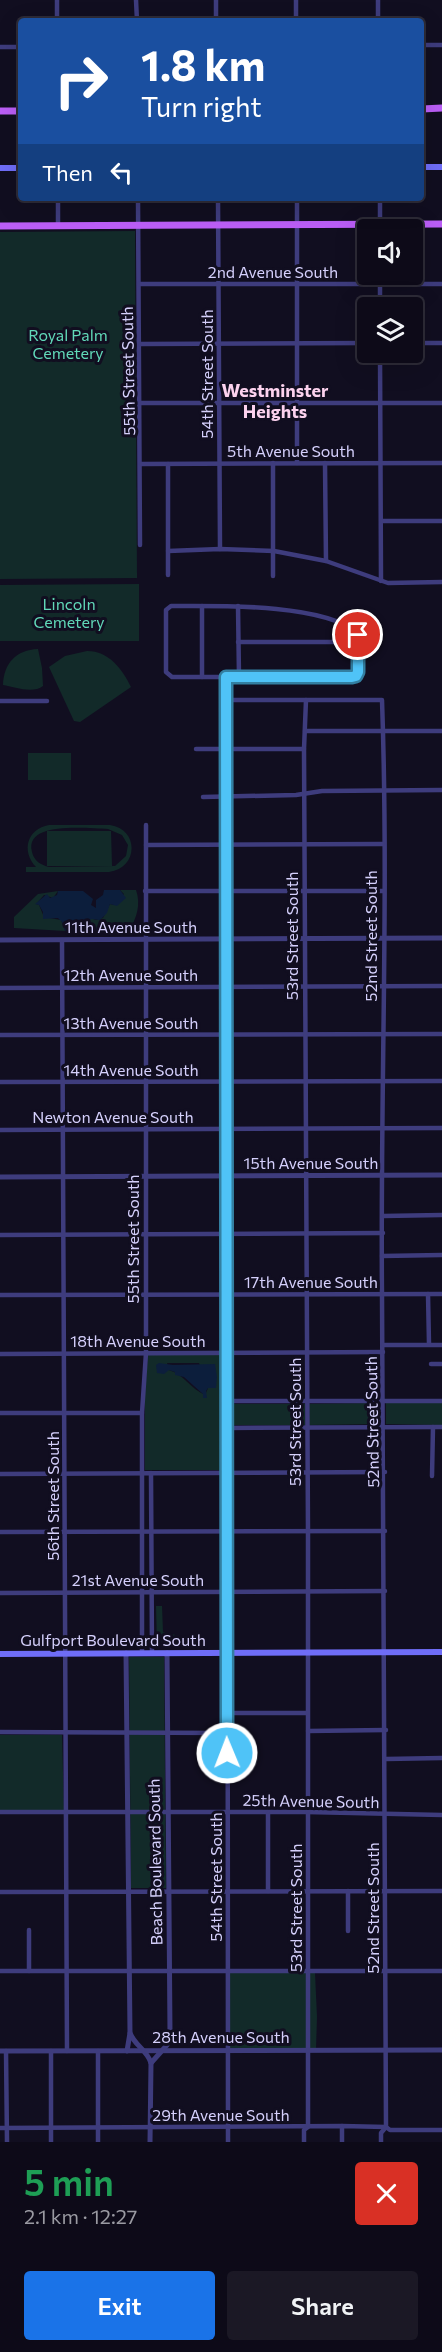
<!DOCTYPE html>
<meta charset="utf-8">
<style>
:root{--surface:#0d0a18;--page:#1b1825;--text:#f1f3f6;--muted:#9a9aa2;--line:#2d2b37;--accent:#1a73e8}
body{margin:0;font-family:Commissioner,sans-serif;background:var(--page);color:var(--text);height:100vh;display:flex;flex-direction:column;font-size:22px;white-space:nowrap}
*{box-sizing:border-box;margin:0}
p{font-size:20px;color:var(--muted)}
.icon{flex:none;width:33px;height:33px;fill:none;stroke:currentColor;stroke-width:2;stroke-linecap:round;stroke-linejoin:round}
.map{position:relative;height:2142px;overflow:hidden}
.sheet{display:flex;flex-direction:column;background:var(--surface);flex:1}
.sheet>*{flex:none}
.guide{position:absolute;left:18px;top:18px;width:406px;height:183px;border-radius:6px;box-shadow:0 6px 24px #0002,0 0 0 2px var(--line);background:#1a4fa0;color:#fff;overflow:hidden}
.fabs{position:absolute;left:357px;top:219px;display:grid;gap:12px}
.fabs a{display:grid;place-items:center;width:66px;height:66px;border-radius:6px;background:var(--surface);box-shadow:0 6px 24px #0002,0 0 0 2px var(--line);font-size:30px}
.pin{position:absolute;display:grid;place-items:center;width:51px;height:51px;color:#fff;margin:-26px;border:3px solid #fff;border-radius:50%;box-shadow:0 2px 6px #0007}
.me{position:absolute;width:66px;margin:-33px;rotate:359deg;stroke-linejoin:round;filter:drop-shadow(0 0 4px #0008)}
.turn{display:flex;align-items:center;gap:21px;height:126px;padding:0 24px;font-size:27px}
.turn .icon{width:78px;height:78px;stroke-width:2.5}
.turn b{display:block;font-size:42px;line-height:51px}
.then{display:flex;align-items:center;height:57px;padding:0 24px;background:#0003;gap:12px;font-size:22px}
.round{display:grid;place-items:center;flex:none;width:63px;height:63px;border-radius:6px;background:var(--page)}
.overview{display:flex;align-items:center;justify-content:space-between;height:102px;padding:0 24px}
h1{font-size:36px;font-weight:600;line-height:45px;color:#1e9e55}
.action{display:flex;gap:12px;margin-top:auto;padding:12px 24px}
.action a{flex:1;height:69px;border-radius:6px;background:var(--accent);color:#fff;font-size:24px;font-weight:600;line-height:69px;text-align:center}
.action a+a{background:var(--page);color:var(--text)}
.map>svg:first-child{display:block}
.green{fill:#122a29;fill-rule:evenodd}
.water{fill:#0c1e3c}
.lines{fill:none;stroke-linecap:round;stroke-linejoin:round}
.minor{stroke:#3e3c7d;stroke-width:4.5}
.tertiary{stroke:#3e3c7d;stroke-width:5}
.secondary{stroke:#6f6df7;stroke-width:6}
.primary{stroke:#bb5ef6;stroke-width:7}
.route-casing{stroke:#337fa1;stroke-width:15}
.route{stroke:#4fc3f7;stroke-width:10}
.labels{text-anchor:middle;stroke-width:6;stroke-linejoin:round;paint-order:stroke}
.street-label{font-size:16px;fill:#d5d0fc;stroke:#110e20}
.park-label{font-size:16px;fill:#61d8b8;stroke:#110e20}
.neighbourhood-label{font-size:18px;font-weight:bold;fill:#fcd2ee;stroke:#110e20}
</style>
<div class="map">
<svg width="442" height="2142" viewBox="0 0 442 2142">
<rect width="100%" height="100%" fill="#110e20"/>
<g class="green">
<path d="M135 231 137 578 0 579V232Z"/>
<path d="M139 584V641H0V585Z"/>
<path d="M38 649 42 668 43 686C33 694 14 687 3 685 4 663 16 650 38 649Z"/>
<path d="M87 651C109 651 122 669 131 687L80 722 74 721 49 667 65 656Z"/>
<rect x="28" y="753" width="43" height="27"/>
<path d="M110 825C139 829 139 868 109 872H26V867H36C21 851 27 829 49 825ZM108 829 122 835 128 845 126 856 115 866 49 867C41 865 34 861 32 852 24 820 90 829 108 829Z"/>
<path d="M47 831H111L112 866H47Z"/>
<path d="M120 890H136C141 904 137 918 129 930H93L88 925 89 921 91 918 96 920 103 918 110 904 114 905 124 894Z"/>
<path d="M58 891 53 898 44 895 36 904 39 905 44 917 61 920 65 931 14 928V917L38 894Z"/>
<path d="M148 1355H225V1470H145V1393ZM167 1363H199L208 1388 205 1395C191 1389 183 1374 169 1370Z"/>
<path d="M382 1403V1424L309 1425V1404Z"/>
<path d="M386 1403H442V1425L386 1424Z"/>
<rect x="229" y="1404" width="76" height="21"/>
<path d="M162 1606 163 1632 184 1637 182 1646H157L156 1606Z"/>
<path d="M129 1657H164L166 1888H131Z"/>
<path d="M0 1735H62L64 1810H0Z"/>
<rect x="230" y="1973" width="76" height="75"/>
<path d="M310 1973H315L317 2017 316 2048H310Z"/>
</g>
<g class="water">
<path d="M104 890H120L126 898 117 906 110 904 107 913 100 920 91 919 89 921 88 925 93 930 65 931 62 922 58 918 43 919V912L39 905 35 904 47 894 50 898 57 895 58 891H83L93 899 91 905 96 908V900L103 895Z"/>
<path d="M159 1363 173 1365 215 1364 217 1377 216 1388H208L206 1391 207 1398H203V1394L184 1377 175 1375V1372L169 1370 164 1374 157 1373 156 1365Z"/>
</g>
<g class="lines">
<g class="minor">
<path d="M57 0V21"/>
<path d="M136 0 137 21"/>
<path d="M216 0V21"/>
<path d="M378 0V21"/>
<path d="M296 21V0"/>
<path d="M422 45H442"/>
<path d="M0 47H21"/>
<path d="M58 198V225"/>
<path d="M138 198 140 545"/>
<path d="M218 198 220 549"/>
<path d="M297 198V463"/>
<path d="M380 198V230"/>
<path d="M380 274V308"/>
<path d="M139 284H442"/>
<path d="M412 343H442"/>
<path d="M140 344 368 343"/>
<path d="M380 352 381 581"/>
<path d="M140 403H442"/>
<path d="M325 463 326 561"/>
<path d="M141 464 442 463"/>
<path d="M382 521H442"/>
<path d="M168 551 220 549 274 551 326 561 388 583 442 582"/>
<path d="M168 575V464"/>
<path d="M273 576V463"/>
<path d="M171 606C219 606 319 603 357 632L358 672 356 676 352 677H172L166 672V610Z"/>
<path d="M202 606V677"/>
<path d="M238 606 239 677"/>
<path d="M238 642H358"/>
<path d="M227 677 228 2142"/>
<path d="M226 700H382C389 898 380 1097 382 1295 384 1572 386 1849 386 2127L381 2133V2142"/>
<path d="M0 701H47"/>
<path d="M305 731H442"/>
<path d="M196 749H304"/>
<path d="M203 797 296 795 322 791 442 790"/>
<path d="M146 845 383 844"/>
<path d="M145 891H384"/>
<path d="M62 940 67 2051"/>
<path d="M0 988 442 986"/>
<path d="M0 1035 442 1034"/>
<path d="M0 1082 442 1081"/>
<path d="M0 1130 442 1128"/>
<path d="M383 1216 442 1215"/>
<path d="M0 1235 383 1233"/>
<path d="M382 1256 442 1255"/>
<path d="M428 1294 429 1344"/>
<path d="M0 1295 442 1294"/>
<path d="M383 1345H442"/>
<path d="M0 1354 383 1352"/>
<path d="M431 1364H442"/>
<path d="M227 1401H442"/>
<path d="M0 1413H142"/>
<path d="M227 1428 442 1427"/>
<path d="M151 1473 152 1653"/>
<path d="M0 1474 385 1472"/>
<path d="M432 1476 433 1427"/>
<path d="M0 1532 385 1531"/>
<path d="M0 1593 385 1591"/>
<path d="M142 1653V1413L146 1353V825"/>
<path d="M227 1713H307"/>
<path d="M308 1731 386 1730"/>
<path d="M0 1732 226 1733"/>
<path d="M386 1759 442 1758"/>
<path d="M0 1812H307L442 1815"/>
<path d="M268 1813V1891"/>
<path d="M348 1891V1931"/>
<path d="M0 1892 442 1891"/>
<path d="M29 1930V1971"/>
<path d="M0 1971H442"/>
<path d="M6 2051 7 2142"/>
<path d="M51 2051V2142"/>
<path d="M98 2051V2142"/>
<path d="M0 2128 342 2126 386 2127 390 2130H442"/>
<path d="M304 2142V2130L308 2127V1532L304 749 306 700"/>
<path d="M342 2142V2126"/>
</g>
<g class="tertiary">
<path d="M0 940 442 938"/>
<path d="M0 1177 442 1175"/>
<path d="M126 1653 130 2033C135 2046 147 2050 151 2063L150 2142"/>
<path d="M0 2051 442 2050"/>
<path d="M127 2051 130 2033"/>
<path d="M151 2063 167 2045 170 2034 167 1653"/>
</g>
<g class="secondary">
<path d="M422 167H442"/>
<path d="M0 168H21"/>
<path d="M0 1654 442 1652"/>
</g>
<g class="primary">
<path d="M422 109 442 108"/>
<path d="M0 111H21"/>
<path d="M0 226 442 224"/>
</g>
</g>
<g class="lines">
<defs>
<path id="route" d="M227 1753 226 677H352L356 676 358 672V635"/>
</defs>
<use href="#route" class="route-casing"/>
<use href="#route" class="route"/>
</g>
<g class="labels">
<g class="street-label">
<text x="273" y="278">2nd Avenue South</text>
<text transform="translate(128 371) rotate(-91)" y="6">55th Street South</text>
<text transform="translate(207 374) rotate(-90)" y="6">54th Street South</text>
<text x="291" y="457">5th Avenue South</text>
<text x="131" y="933">11th Avenue South</text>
<text transform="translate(292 936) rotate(-90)" y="6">53rd Street South</text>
<text transform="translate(371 936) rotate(-90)" y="6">52nd Street South</text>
<text x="131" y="981">12th Avenue South</text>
<text x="131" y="1029">13th Avenue South</text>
<text x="131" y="1076">14th Avenue South</text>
<text x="113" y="1123">Newton Avenue South</text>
<text x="311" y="1169">15th Avenue South</text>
<text transform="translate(133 1239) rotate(-90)" y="6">55th Street South</text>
<text x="311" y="1288">17th Avenue South</text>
<text x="138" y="1347">18th Avenue South</text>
<text transform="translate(295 1422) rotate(-90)" y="6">53rd Street South</text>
<text transform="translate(372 1422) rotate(-91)" y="6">52nd Street South</text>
<text transform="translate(53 1496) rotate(-90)" y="6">56th Street South</text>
<text x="138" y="1586">21st Avenue South</text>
<text x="113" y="1646">Gulfport Boulevard South</text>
<text transform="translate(311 1801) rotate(1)" y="6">25th Avenue South</text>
<text transform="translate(155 1862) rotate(-91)" y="6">Beach Boulevard South</text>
<text transform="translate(216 1877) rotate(-90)" y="6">54th Street South</text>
<text transform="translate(296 1908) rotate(-90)" y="6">53rd Street South</text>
<text transform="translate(373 1908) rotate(-90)" y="6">52nd Street South</text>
<text x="221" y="2043">28th Avenue South</text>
<text x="221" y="2121">29th Avenue South</text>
</g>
<g class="park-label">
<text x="68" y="341">Royal Palm<tspan x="68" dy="18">Cemetery</tspan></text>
<text x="69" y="610">Lincoln<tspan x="69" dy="18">Cemetery</tspan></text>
</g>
<g class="neighbourhood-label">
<text x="275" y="397">Westminster<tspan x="275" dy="21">Heights</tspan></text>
</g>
</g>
</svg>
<div class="fabs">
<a><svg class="icon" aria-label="sound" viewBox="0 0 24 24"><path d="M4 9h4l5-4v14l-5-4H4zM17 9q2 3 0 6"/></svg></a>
<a><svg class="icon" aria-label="layers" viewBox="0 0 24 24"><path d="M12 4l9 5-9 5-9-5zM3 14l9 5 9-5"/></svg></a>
</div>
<div class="pin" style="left:358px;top:635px;background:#d93025"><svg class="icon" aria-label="arrive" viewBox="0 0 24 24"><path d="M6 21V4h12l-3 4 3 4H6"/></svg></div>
<svg class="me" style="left:227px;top:1753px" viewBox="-20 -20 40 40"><circle r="17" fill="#4fc3f7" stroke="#fff" stroke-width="3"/><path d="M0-11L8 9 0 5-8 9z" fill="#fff"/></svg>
<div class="guide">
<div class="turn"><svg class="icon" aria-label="right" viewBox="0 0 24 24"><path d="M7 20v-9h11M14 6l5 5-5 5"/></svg><div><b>1.8 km</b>Turn right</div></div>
<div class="then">Then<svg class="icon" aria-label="left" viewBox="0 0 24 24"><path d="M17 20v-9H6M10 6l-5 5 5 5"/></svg></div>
</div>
</div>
<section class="sheet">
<div class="overview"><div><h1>5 min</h1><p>2.1 km · 12:27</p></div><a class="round" style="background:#d93025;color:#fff"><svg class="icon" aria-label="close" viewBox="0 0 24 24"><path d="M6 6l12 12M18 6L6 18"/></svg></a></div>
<div class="action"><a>Exit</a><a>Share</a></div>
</section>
